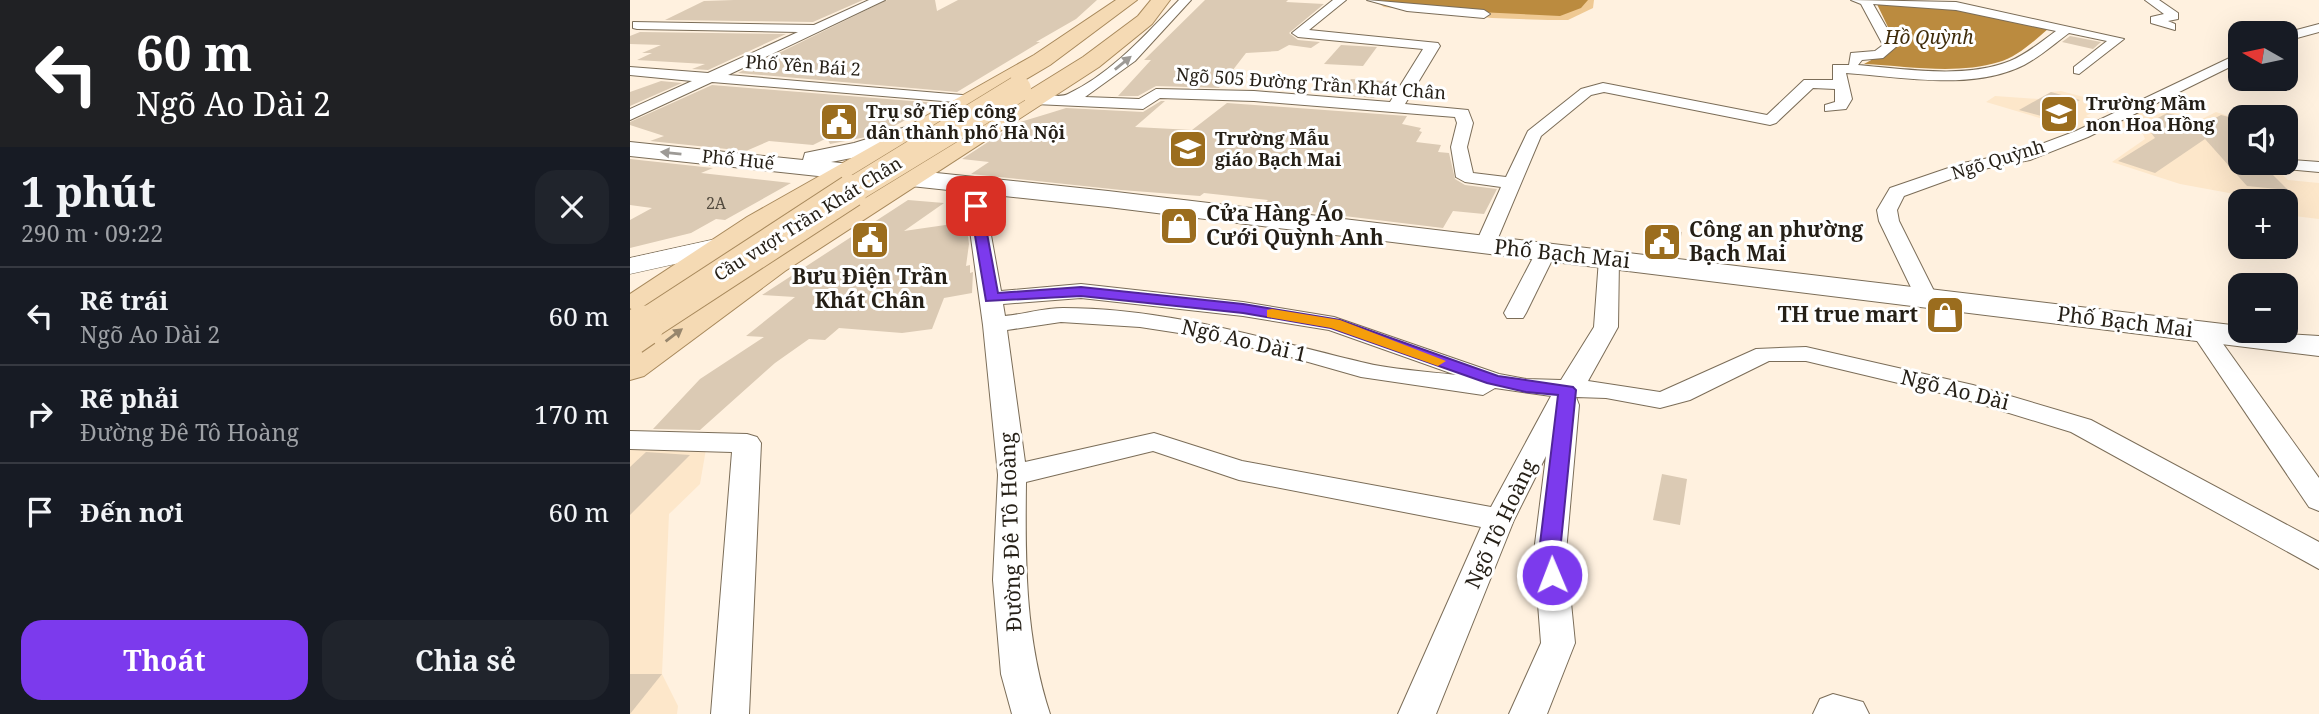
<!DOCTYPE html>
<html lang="vi">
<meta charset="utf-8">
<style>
:root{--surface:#171b24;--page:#20242c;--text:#f1f3f6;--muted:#9ea1a6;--line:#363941;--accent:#7c3aed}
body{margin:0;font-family:"Noto Serif",serif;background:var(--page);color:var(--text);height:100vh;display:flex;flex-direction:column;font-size:26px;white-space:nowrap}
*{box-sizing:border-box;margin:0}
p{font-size:23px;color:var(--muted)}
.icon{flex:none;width:38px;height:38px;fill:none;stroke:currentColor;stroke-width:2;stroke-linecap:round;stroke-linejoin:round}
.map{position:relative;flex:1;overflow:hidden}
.sheet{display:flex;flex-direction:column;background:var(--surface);width:630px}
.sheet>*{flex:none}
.top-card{background:#202124;color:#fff;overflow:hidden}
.needle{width:46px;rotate:279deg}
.fabs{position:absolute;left:1598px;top:21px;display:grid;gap:14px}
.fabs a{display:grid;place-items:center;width:70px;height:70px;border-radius:14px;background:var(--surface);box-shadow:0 7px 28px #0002;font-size:35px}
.pin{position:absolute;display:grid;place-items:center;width:60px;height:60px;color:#fff;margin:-30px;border-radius:14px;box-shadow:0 4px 10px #0006}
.me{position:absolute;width:77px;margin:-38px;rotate:359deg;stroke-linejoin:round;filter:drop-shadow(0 0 5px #0008)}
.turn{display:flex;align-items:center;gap:24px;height:147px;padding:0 21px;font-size:32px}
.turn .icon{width:91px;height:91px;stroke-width:2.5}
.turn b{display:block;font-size:49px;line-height:60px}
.round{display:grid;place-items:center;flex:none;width:74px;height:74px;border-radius:21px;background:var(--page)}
.overview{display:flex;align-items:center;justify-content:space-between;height:119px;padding:0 21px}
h1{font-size:42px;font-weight:700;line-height:52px}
.action{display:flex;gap:14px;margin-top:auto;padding:14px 21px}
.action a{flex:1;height:80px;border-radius:21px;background:var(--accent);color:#fff;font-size:28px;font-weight:700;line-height:80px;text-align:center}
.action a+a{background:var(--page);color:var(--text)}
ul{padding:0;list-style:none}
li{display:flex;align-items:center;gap:21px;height:98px;padding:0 21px;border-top:2px solid var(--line)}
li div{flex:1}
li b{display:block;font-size:26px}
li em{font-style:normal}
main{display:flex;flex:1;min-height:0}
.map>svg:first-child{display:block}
.built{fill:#fde7ca}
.green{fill:#efc993}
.water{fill:#bb8b3f}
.building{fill:#dbcab4}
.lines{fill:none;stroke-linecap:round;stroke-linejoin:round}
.minor-casing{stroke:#7b6d58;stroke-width:2}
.tertiary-casing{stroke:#7b6d58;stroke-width:1}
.secondary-casing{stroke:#7b6d58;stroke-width:2}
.primary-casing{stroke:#a8895c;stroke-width:2}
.minor{fill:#fff;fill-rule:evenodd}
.tertiary{fill:#fff;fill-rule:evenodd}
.secondary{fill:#fff;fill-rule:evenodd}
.primary{fill:#f5dab4;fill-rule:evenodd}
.primary-bridge-far2-casing{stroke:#a8895c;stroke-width:27;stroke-linecap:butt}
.primary-bridge-far1-casing{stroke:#a8895c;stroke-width:34;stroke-linecap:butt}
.primary-bridge-casing{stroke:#a8895c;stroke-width:43;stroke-linecap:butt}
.primary-bridge-far2{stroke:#f5dab4;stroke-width:26}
.primary-bridge-far1{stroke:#f5dab4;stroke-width:32}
.primary-bridge{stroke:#f5dab4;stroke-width:41}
.oneway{fill:#9d9a96}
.oneway2{fill:#97866d}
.route{fill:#7c3aed;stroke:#51269a;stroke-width:2}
.slow{fill:#f59e0b}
.labels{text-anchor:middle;stroke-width:6;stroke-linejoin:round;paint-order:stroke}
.far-number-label{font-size:16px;fill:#524a3e}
.far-street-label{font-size:18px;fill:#251f16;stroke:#fff}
.far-poi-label{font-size:18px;font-weight:bold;fill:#251f16;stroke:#fff;text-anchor:start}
.far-water-label{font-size:19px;font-style:italic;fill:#402c0a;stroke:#fff}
.poi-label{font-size:21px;font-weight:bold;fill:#251f16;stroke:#fff;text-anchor:start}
.street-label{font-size:21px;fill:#251f16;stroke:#fff}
</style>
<main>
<section class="sheet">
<div class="top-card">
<div class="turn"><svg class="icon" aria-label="left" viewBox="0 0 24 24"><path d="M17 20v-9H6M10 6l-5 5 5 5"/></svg><div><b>60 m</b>Ngõ Ao Dài 2</div></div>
</div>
<div class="overview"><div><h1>1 phút</h1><p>290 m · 09:22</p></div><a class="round"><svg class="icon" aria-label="close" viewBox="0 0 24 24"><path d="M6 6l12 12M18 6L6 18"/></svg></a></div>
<ul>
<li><svg class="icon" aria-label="left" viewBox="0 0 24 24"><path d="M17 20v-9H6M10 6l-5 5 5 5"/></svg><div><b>Rẽ trái</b><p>Ngõ Ao Dài 2</p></div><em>60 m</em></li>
<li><svg class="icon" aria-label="right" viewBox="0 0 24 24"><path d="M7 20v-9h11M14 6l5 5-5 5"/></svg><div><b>Rẽ phải</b><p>Đường Đê Tô Hoàng</p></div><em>170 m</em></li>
<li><svg class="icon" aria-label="arrive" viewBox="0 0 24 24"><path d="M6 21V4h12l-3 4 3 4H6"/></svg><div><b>Đến nơi</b></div><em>60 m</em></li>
</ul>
<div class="action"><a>Thoát</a><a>Chia sẻ</a></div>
</section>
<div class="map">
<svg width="1689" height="714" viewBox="0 0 1689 714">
<rect width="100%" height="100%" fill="#fff1df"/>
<g class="built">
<path d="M1431 91 1488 106 1477 111 1468 109 1456 116 1466 120 1453 131 1356 102 1365 96 1409 99 1421 92Z"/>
<path d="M1505 110 1526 115 1537 111 1570 120 1586 112 1610 120V163H1640L1658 180 1689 183V219L1656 215V201H1615L1610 195 1550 184 1482 162 1515 139 1513 134 1478 124Z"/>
<path d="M76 449 70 484 39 514 32 674 48 706 47 714H0V450Z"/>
</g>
<path class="green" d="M743 0H964L963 8 938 20H918L862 18 754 7Z"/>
<g class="water">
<path d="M748 0H958L951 8 930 16 827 11Z"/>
<path d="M1246 2 1339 10 1418 29C1404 41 1387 57 1369 62 1326 75 1278 66 1234 64L1267 46Z"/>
</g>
<g class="building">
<path d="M104 0H233L183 22 35 20 74 1Z"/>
<path d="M257 0H305L307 11 328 0H467L446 19 406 42H410L327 92 108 73Z"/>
<path d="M575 0H658L656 2 694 4 659 33 668 40 690 42 681 48 659 45 648 51 616 53 589 88 526 86 508 96H488L521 60H514Z"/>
<path d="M10 32 156 34 78 70 62 69 75 64 7 60 22 53H12L31 45 0 44V36Z"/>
<path d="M1440 36 1471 42 1463 49 1432 42Z"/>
<path d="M711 45 747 47 733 66 694 64Z"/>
<path d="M721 79 756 81 744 98 709 95Z"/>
<path d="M31 81 52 83 0 106V92Z"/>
<path d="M82 85 307 103 257 130 236 137 200 144 197 138 183 145 139 141 116 151 20 141 34 136 0 125V122Z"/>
<path d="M1421 92 1450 100 1419 118 1389 110Z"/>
<path d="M531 101H535L505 127 562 130 597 103 777 116 772 124 791 128 789 131 792 132 786 142 811 145 808 152 819 153 825 179 835 185 867 189 854 214 823 211 813 228 632 206 638 200 574 193 570 196 491 190 341 174 359 162 332 159 387 123 420 113 436 108 513 112Z"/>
<path d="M1537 113 1576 123 1591 115 1610 120V163H1631L1658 190 1617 186 1575 139 1525 173 1488 161 1525 138 1515 125Z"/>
<path d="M0 159 83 168 71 173 161 183 95 220 86 219 61 233 0 248V220L22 208 0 205Z"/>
<path d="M278 200 314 203 274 231 336 222 339 244 336 266 340 265V273L343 272 342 293 314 298 302 329 272 333 209 328 195 340 179 339 145 363 70 430 23 429 70 379 134 337 116 336 165 297 132 295Z"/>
<path d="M1024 228 1052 232 1048 252 1019 249Z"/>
<path d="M16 452 60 455 0 515V467Z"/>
<path d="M1032 474 1057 479 1050 525 1023 520Z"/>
<path d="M0 674H32L0 714Z"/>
</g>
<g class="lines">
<defs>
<g id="minor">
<path d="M239 0H255L98 75 344 96 349 98V104L82 82 0 120V109L62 81 0 75V67L78 73 168 32 7 29 3 28V22L184 25Z"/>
<path d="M549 0H561L505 61 455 97 509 99 526 89 624 91 760 102 793 49 668 37 662 33 703 0H716L679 30 808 43 810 46 775 104 838 110 843 123 837 147 843 173 876 177 898 131 951 89 973 83 1137 115 1174 80H1203V65H1219L1221 53 1245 51 1253 45 1231 4 1221 0 1326 2 1494 39 1449 74 1444 73V67L1477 41 1439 33C1424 44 1411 56 1394 65 1343 91 1271 77 1216 73L1222 99 1216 109 1195 111V105L1205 102V89L1183 88 1146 123 1140 125 974 92 961 95 911 136 865 245 855 251 845 245 871 187 835 182 826 177 821 147 827 123 825 117 624 101 530 98 513 109 405 104 397 99C408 89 426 100 438 94 482 73 516 34 549 0ZM1243 4 1326 10 1426 31C1412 41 1397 54 1380 61 1335 79 1275 69 1228 65L1232 60 1253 58 1267 46Z"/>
<path d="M737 0 854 10 860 14 854 18 777 11Z"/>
<path d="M1515 0H1529L1548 13V19L1538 21 1545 24V30L1521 23V17L1534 14Z"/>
<path d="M1689 24V32L1656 41 1655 33Z"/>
<path d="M1610 53V62L1458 137 1400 160 1343 171 1274 196 1267 210 1269 221 1307 297 1296 304 1288 302 1249 221 1247 210 1260 188 1333 163 1390 152 1446 131Z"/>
<path d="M1662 160 1689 162V172L1656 169 1653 165Z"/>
<path d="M355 181 364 186 354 196 371 291 451 284 613 302 704 317 869 374 896 379 931 380 964 327 969 259 979 253 986 255 989 259 988 327 958 381 1030 392 1126 349 1176 347 1343 385 1461 420 1689 542V569L1441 432 1327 397 1176 361H1139L1060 400 1030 408 976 398 946 397 949 405 936 552 945 643 917 714H879L911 643 904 552 916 456 884 520 806 714H768L851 527 609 480 523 451 396 482C395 561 395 638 420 714H382L371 674 363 580 368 475 353 325 335 194ZM451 298 613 316 699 330 826 375C795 371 762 370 731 362 632 338 536 308 433 308 414 308 394 314 375 316L373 304ZM431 322 510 327 575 337 650 354 731 377 853 395 865 388 921 396 861 507 612 461 524 433 395 462 377 330Z"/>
<path d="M916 246 926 252 896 313 893 318H877L874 313 906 252Z"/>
<path d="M1573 325 1581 327 1689 478V511L1679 507 1561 332 1565 327Z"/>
<path d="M0 431 117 434 127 437 131 443 119 714H81L102 452 0 449Z"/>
<path d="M1203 694 1233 702 1239 714H1183L1190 699Z"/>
</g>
<path id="tertiary" d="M108 234 117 236 121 242 117 248 0 274V258Z"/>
<path id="secondary" d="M292 122 300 124 304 129 300 134 237 155 201 162 478 191 1610 326V331L1689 336V356L478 207 0 156V142L173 160 175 153 224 143Z"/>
<g id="primary">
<path d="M486 0H507L420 65 139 231 13 318 0 321V294L117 217 404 55Z"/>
<path d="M521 0H540L522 24 469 67 155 271 14 376 0 380V350L131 257 453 57 508 16Z"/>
</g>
</defs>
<use href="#minor" class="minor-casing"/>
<use href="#tertiary" class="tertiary-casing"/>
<use href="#secondary" class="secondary-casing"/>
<use href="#primary" class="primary-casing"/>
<use href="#minor" class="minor"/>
<use href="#tertiary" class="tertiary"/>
<use href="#secondary" class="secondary"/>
<use href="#primary" class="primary"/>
<defs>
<path id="primary-bridge-far2" d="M218 193 388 89"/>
<path id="primary-bridge-far1" d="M11 328 221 191"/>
<path id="primary-bridge" d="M0 335 13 326"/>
</defs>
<use href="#primary-bridge-far2" class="primary-bridge-far2-casing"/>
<use href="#primary-bridge-far1" class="primary-bridge-far1-casing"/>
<use href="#primary-bridge" class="primary-bridge-casing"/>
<use href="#primary-bridge-far2" class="primary-bridge-far2"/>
<use href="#primary-bridge-far1" class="primary-bridge-far1"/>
<use href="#primary-bridge" class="primary-bridge"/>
</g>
<defs><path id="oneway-solid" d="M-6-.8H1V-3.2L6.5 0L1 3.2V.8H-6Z" transform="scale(1.75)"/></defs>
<g class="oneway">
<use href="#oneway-solid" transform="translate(493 63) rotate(-39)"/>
<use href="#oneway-solid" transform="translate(41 153) rotate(-174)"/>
</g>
<use class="oneway2" href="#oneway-solid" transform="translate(44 335) rotate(-37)"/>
<path class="route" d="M346 202 352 206 368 293 451 287 613 304 710 320 868 376 943 387 946 390 930 552 932 575 929 580H914L909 552 928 395 896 392 857 383 701 328 613 313 451 296 356 301 340 206Z"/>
<path class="slow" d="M642 309 710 320 816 361 808 366 701 328 637 317V310Z"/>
<defs>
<symbol id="school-square" viewBox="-11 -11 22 22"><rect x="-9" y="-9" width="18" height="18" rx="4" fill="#9b6d1e" stroke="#fff"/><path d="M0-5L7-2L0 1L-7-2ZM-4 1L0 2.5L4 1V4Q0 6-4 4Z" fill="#fff"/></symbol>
<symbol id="civic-square" viewBox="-11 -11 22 22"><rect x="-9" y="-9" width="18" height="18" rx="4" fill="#9b6d1e" stroke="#fff"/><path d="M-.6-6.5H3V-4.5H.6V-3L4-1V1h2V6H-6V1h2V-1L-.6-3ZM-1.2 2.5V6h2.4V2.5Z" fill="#fff"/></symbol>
<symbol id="shop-square" viewBox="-11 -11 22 22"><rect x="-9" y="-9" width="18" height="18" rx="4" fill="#9b6d1e" stroke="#fff"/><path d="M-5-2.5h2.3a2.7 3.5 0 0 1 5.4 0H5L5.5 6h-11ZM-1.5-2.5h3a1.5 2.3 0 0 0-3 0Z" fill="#fff"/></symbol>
</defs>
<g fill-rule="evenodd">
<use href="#school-square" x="1407" y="92" width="44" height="44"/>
<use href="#civic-square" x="187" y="100" width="44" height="44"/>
<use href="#school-square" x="536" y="127" width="44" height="44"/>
<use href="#shop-square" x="527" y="204" width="44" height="44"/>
<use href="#civic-square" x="218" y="218" width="44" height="44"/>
<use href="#civic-square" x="1010" y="220" width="44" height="44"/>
<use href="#shop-square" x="1293" y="293" width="44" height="44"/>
</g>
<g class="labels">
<g class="far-number-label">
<text x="86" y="209">2A</text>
</g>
<g class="far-street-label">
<text transform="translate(173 66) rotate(4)" y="6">Phố Yên Bái 2</text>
<text transform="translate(681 84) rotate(4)" y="6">Ngõ 505 Đường Trần Khát Chân</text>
<text transform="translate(108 160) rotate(6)" y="6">Phố Huế</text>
<text transform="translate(1368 160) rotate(-17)" y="6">Ngõ Quỳnh</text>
<text transform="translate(178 219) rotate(-32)" y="6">Cầu vượt Trần Khát Chân</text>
</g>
<g class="far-poi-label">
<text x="1456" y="110">Trường Mầm<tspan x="1456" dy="21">non Hoa Hồng</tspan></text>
<text x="236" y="118">Trụ sở Tiếp công<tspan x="236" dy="21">dân thành phố Hà Nội</tspan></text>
<text x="585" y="145">Trường Mẫu<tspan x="585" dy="21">giáo Bạch Mai</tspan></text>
</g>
<g class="far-water-label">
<text x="1299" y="44">Hồ Quỳnh</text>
</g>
<g class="poi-label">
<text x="576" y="221">Cửa Hàng Áo<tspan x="576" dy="24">Cưới Quỳnh Anh</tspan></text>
<text x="1059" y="237">Công an phường<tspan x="1059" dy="24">Bạch Mai</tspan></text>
<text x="240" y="284" text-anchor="middle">Bưu Điện Trần<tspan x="240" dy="24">Khát Chân</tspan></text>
<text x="1288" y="322" text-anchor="end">TH true mart</text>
</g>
<g class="street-label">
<text transform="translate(932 254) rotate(6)" y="7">Phố Bạch Mai</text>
<text transform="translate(1495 322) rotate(7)" y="7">Phố Bạch Mai</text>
<text transform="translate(614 341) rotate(13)" y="7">Ngõ Ao Dài 1</text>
<text transform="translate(1325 390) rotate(14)" y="7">Ngõ Ao Dài</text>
<text transform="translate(871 524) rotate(-65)" y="7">Ngõ Tô Hoàng</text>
<text transform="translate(381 532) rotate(-92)" y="7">Đường Đê Tô Hoàng</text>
</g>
</g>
</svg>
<div class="fabs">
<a><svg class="needle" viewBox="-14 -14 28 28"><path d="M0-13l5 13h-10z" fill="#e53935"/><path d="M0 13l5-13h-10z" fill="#9ea1a6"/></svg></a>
<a><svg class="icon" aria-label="sound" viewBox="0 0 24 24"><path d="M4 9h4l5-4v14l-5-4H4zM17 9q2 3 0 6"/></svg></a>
<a>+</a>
<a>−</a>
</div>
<div class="pin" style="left:346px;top:206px;background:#d93025"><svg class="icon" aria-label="arrive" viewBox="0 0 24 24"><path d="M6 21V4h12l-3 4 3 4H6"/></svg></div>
<svg class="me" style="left:922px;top:575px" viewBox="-20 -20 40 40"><circle r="17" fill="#7c3aed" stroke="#fff" stroke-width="3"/><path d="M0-11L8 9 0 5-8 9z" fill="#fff"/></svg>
</div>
</main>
